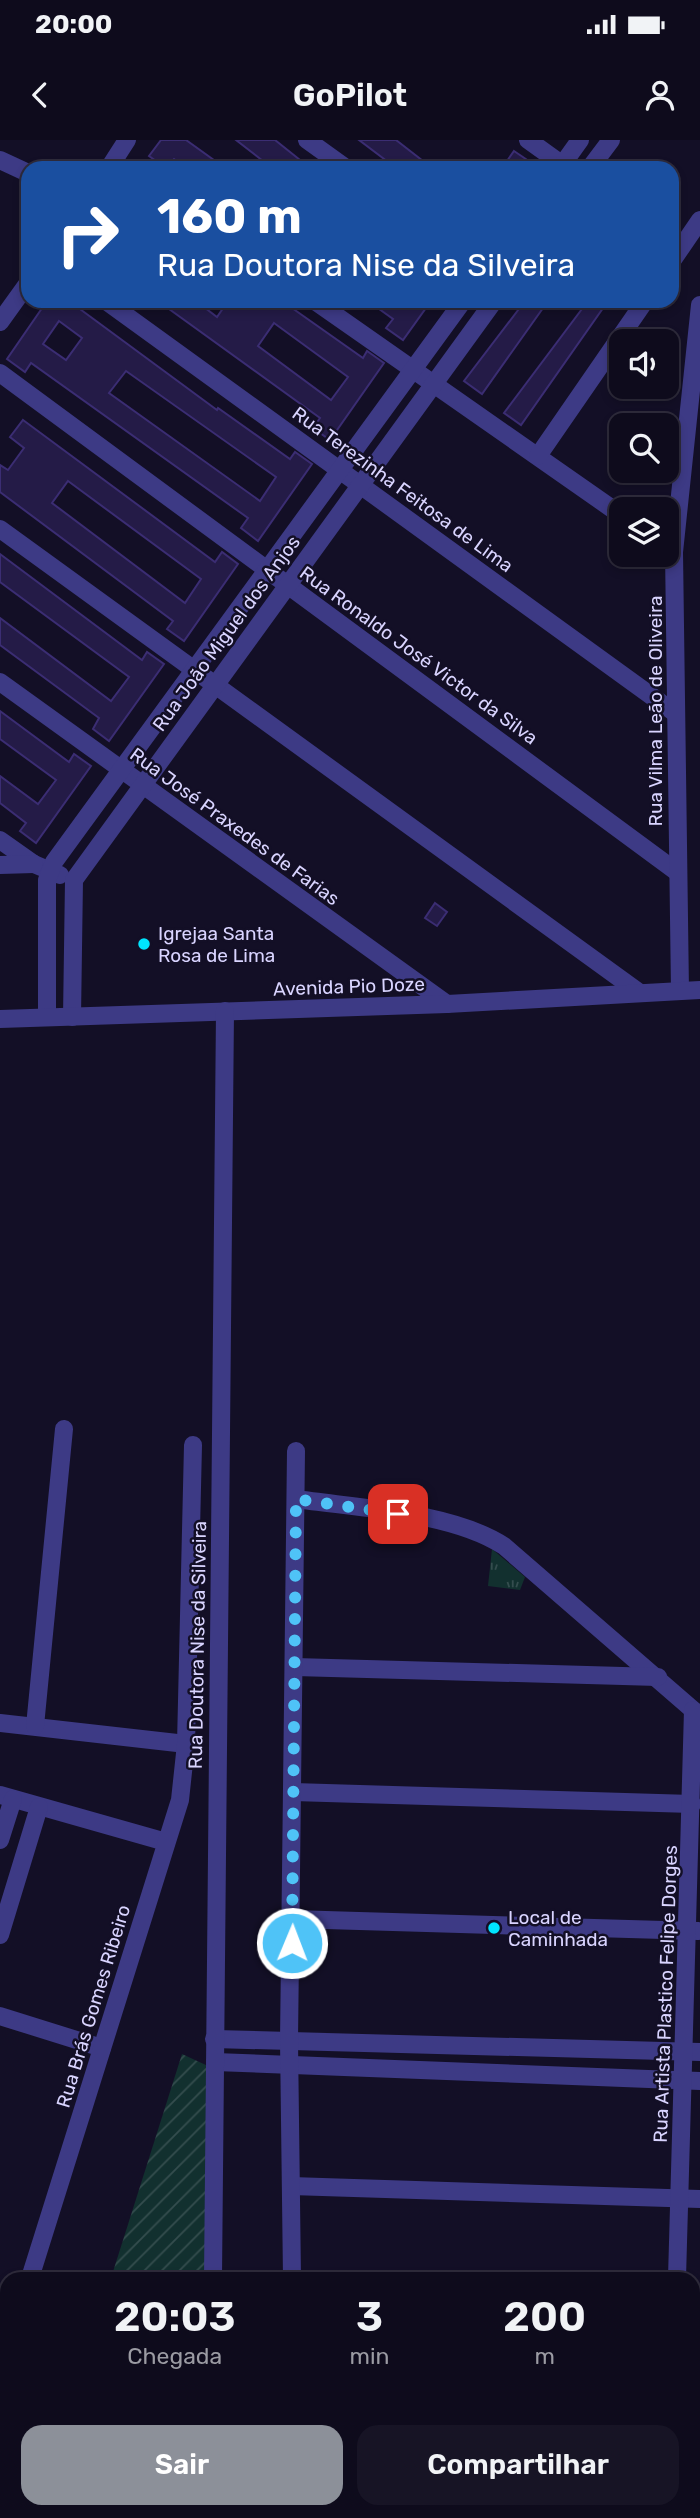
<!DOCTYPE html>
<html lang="pt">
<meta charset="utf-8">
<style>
:root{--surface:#0e0b1c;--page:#171425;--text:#f1f3f6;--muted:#9b9ba3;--line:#2e2b3b;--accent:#8c9099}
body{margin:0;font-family:Rubik,sans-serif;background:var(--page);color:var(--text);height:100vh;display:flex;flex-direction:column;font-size:26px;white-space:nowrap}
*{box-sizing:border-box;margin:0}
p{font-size:23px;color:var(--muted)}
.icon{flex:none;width:38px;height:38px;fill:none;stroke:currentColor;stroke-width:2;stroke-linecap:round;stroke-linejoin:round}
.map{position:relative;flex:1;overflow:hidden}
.details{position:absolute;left:0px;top:2132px;width:700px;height:247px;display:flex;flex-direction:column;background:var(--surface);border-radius:21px 21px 0 0;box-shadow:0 4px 10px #0003,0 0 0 2px var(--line)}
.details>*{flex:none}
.hud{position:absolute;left:21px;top:21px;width:658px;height:147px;border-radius:21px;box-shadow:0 4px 10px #0003,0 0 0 2px var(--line);background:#1a4fa0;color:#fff;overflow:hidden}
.tools{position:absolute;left:609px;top:189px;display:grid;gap:14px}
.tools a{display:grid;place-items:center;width:70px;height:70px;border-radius:14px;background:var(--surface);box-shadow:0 4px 10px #0003,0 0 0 2px var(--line);font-size:35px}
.pin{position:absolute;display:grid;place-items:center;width:60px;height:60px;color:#fff;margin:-30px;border-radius:14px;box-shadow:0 4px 10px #0006}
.me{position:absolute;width:77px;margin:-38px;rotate:1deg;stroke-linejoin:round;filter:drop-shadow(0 0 5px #0008)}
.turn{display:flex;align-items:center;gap:24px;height:147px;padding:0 21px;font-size:32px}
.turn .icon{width:91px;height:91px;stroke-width:2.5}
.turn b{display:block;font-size:49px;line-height:60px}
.eta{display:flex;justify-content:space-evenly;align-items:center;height:119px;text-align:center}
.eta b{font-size:42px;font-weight:600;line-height:49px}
.primary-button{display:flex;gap:14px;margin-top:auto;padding:14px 21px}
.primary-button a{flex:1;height:80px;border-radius:21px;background:var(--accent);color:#fff;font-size:28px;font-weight:600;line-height:80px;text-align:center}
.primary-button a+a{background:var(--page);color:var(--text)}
.status{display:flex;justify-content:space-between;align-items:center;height:49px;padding:0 35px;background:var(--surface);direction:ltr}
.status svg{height:19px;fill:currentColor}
header{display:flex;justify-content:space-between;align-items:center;height:91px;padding:0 21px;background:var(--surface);font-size:32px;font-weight:600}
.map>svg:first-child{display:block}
.park{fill:url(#park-tufts)}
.garden{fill:url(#garden-furrows)}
.building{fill:#241b47;stroke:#3b2d73;stroke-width:2;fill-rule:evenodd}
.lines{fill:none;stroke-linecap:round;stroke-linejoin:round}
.minor{stroke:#3d3a85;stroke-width:18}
.route{stroke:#4fc3f7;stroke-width:12;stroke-dasharray:0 21.6}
.poi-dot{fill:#00e5ff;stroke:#130f26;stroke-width:2.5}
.labels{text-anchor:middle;stroke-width:5;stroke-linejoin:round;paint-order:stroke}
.street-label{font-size:19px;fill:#d9d4ff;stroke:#130f26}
.poi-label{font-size:19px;fill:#d9d4ff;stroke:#130f26;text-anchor:start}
</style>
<div class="status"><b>20:00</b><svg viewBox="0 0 49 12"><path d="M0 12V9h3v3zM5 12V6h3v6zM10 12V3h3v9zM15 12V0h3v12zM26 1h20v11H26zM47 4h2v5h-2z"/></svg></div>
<header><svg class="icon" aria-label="back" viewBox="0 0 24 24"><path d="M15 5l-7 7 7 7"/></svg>GoPilot<svg class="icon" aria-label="person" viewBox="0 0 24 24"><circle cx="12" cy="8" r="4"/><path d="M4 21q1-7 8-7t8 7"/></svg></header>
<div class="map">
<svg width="700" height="2378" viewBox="0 0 700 2378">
<defs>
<pattern id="park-tufts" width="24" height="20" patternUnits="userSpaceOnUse" patternTransform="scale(1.75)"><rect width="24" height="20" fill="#12302f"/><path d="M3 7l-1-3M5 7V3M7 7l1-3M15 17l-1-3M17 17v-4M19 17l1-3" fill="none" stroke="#344d4e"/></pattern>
<pattern id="garden-furrows" width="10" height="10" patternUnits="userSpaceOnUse" patternTransform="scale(1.75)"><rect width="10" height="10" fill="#12302f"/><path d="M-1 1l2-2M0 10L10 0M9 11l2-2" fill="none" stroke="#344d4e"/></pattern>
</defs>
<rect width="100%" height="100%" fill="#130f26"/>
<path class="park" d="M492 1409 525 1437 520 1450 488 1446Z"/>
<g class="garden">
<path d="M182 1914 208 1926 207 2138H111Z"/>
<path d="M38 2371H170L167 2378H36Z"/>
</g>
<g class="building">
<path d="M161 0H186L225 28H186L174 19 166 28 149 16Z"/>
<path d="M236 0H275L310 28H272Z"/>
<path d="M359 0H396L432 28H396Z"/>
<path d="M514 11 539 28H502Z"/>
<path d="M47 161H69L217 270 218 268 290 319 295 312 312 324 258 401 241 388 248 378 31 223 25 232 7 219ZM59 181 82 198 66 220 43 204ZM126 231 276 337 260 361 109 253Z"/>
<path d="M158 161H196L217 177 228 161H282L363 218 367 211 384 223 330 300 313 288 320 278ZM274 183 348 237 331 260 258 206Z"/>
<path d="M368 161H431L403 200 386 188 393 179Z"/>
<path d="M525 161H548L482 254 464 241Z"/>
<path d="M588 161H608L521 285 504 273Z"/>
<path d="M23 280 215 422 222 412 238 424 184 501 167 489 173 481 0 352V325L8 330 24 308 10 297ZM68 341 201 439 185 463 52 363Z"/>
<path d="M0 414 142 520 147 512 164 524 109 601 93 589 99 578 0 505V478L111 561 129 537 0 442Z"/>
<path d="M0 571 69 622 74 614 91 626 36 703 20 691 26 683 0 663V636L38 664 56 640 0 599Z"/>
<path d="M435 763 447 772 437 786 425 778Z"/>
</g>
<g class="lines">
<g class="minor">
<path d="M307 0 346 28"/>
<path d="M528 0 567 28"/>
<path d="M0 20 28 33"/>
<path d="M109 28 127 0"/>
<path d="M560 28 580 0"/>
<path d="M590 28 611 0"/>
<path d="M672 121 700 80"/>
<path d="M106 161 675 573"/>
<path d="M315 161 621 375"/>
<path d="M0 182 28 143"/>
<path d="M0 233 677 732"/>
<path d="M538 316 645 161"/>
<path d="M0 389 640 853"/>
<path d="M0 542 447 864"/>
<path d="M0 700 34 724 60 735"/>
<path d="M0 725 34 724"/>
<path d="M680 851 674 412 700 165"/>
<path d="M47 877V740L54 722 463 161"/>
<path d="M72 877 74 740 494 161"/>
<path d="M0 879 447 864 700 850"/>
<path d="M296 1359C358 1368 452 1372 504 1406L700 1576"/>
<path d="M295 1527 658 1537"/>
<path d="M0 1583 186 1604"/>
<path d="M35 1586 64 1289"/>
<path d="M293 1652 692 1664"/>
<path d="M0 1655 166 1702"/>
<path d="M0 1700 13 1659"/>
<path d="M292 1779 698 1791"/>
<path d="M0 1795 39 1667"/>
<path d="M0 1876 102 1908"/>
<path d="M214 1899 700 1912"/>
<path d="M215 1922 700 1941"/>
<path d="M291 2046 700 2059"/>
<path d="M30 2138 180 1660 186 1604 193 1305"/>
<path d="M213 2138 225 871"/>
<path d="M292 2138 289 1901 296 1311"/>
<path d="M677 2138 693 1570"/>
<path d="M693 2184H700"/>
<path d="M0 2194 7 2196"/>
<path d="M0 2234 7 2212"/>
<path d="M693 2312H700"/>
<path d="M218 2377 361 2375 363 2378"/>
<path d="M152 2378 156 2371"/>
<path d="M507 2378 508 2372"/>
</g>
</g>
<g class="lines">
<path class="route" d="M292 1803 296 1359 398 1374"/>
</g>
<g class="poi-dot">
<circle cx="144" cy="804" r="7"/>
<circle cx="494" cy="1788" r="7"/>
</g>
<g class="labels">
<g class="street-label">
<text transform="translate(403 349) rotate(36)" y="7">Rua Terezinha Feitosa de Lima</text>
<text transform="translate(226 493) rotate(-54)" y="7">Rua João Miguel dos Anjos</text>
<text transform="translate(419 515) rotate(36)" y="7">Rua Ronaldo José Victor da Silva</text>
<text transform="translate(655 571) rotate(-90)" y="7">Rua Vilma Leão de Oliveira</text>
<text transform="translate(235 686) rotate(36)" y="7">Rua José Praxedes de Farias</text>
<text transform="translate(349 846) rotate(-2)" y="7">Avenida Pio Doze</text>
<text transform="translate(197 1505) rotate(-89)" y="7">Rua Doutora Nise da Silveira</text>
<text transform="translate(665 1854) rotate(-88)" y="7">Rua Artista Plastico Felipe Dorges</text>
<text transform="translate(93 1866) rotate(-73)" y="7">Rua Brás Gomes Ribeiro</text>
</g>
<g class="poi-label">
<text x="158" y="800">Igrejaa Santa<tspan x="158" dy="22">Rosa de Lima</tspan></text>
<text x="508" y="1784">Local de<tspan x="508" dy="22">Caminhada</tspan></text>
</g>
</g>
</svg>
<div class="tools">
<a><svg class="icon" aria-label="sound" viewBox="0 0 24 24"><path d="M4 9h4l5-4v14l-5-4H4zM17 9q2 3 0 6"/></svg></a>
<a><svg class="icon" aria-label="search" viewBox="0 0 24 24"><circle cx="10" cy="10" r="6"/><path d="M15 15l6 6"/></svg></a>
<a><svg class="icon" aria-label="layers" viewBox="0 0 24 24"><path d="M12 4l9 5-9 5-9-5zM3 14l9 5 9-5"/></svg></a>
</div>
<div class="pin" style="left:398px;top:1374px;background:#d93025"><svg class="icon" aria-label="arrive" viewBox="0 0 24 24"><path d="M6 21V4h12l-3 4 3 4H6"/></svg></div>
<svg class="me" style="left:292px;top:1803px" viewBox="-20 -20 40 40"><circle r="17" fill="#4fc3f7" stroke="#fff" stroke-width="3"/><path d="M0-11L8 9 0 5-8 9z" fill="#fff"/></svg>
<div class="hud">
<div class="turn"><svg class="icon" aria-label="right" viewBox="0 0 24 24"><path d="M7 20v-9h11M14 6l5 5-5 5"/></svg><div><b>160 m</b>Rua Doutora Nise da Silveira</div></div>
</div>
<section class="details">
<div class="eta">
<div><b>20:03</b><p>Chegada</p></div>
<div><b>3</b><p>min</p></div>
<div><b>200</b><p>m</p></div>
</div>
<div class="primary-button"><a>Sair</a><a>Compartilhar</a></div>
</section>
</div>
